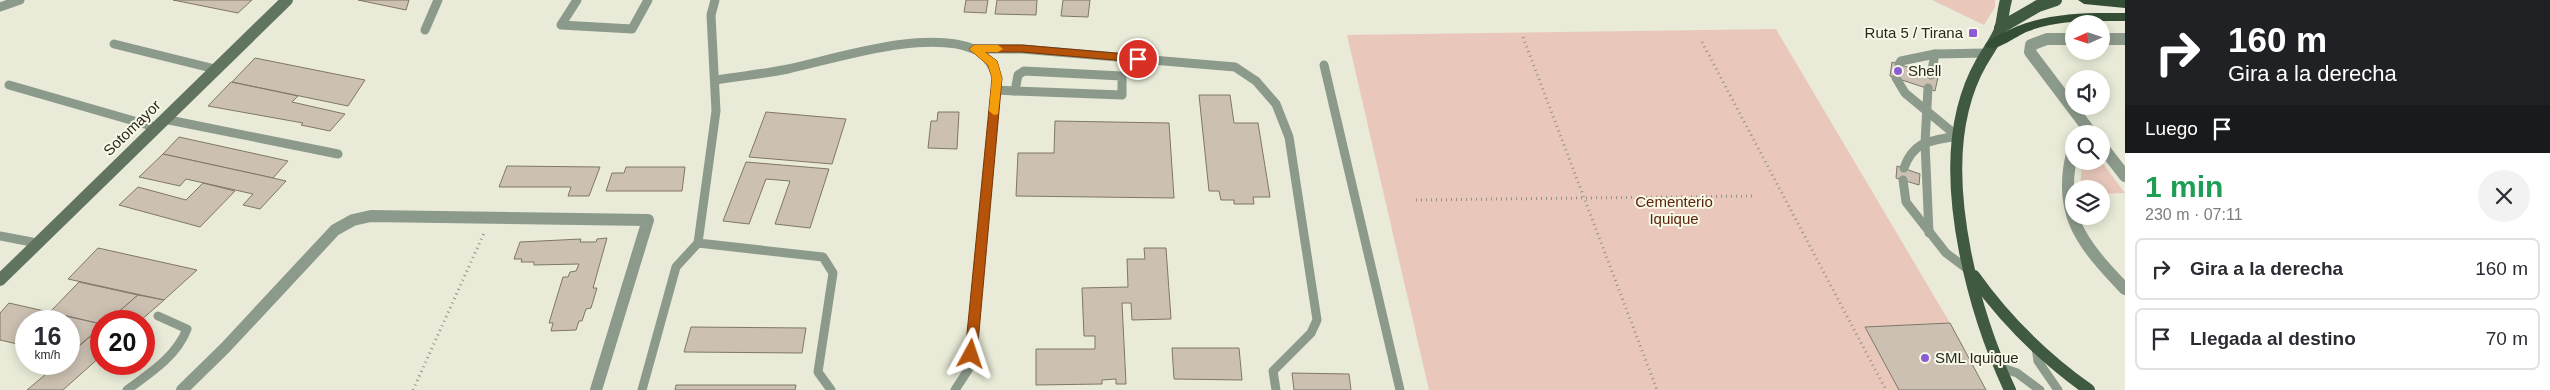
<!DOCTYPE html>
<html lang="es">
<meta charset="utf-8">
<style>
:root{--surface:#fff;--page:#f2f2f3;--text:#2b2b33;--muted:#7c7c81;--line:#e1e1e2}
body{margin:0;font-family:Helvetica,sans-serif;background:var(--page);color:var(--text);height:100vh;display:flex;flex-direction:column;font-size:19px;white-space:nowrap}
*{box-sizing:border-box;margin:0}
p{font-size:16px;color:var(--muted)}
.icon{flex:none;width:28px;height:28px;fill:none;stroke:currentColor;stroke-width:2;stroke-linecap:round;stroke-linejoin:round}
.map{position:relative;flex:1;overflow:hidden}
.panel{display:flex;flex-direction:column;background:var(--surface);width:425px}
.panel>*{flex:none}
.hud{background:#202124;color:#fff;overflow:hidden}
.needle{width:32px;rotate:267deg}
.tools{position:absolute;left:2065px;top:15px;display:grid;gap:10px}
.tools a{display:grid;place-items:center;width:45px;height:45px;border-radius:50%;background:var(--surface);box-shadow:0 2px 12px #0003;font-size:25px}
.speed{position:absolute;left:15px;top:310px;display:flex;gap:10px;font-size:25px;font-weight:700;text-align:center}
.speed>*{display:grid;place-content:center;width:65px;height:65px;border-radius:50%;background:var(--surface);box-shadow:0 2px 12px #0003;line-height:1}
.speed small{font-size:12px;font-weight:400}
.speed .limit{border:8px solid #d22;background:#fff;color:#111}
.pin{position:absolute;display:grid;place-items:center;width:42px;height:42px;color:#fff;margin:-21px;border:2px solid #fff;border-radius:50%;box-shadow:0 1px 5px #0007}
.me{position:absolute;width:55px;margin:-28px;rotate:5deg;stroke-linejoin:round;filter:drop-shadow(0 0 4px #0008)}
.turn{display:flex;align-items:center;gap:18px;height:105px;padding:0 20px;font-size:22px}
.turn .icon{width:65px;height:65px;stroke-width:2.5}
.turn b{display:block;font-size:35px;line-height:42px}
.then{display:flex;align-items:center;height:48px;padding:0 20px;background:#0003;gap:10px;font-size:19px}
.round{display:grid;place-items:center;flex:none;width:52px;height:52px;border-radius:26px;background:var(--page)}
.overview{display:flex;align-items:center;justify-content:space-between;height:85px;padding:0 20px}
h1{font-size:30px;font-weight:700;line-height:38px;color:#1e9e55}
ul{padding:0;list-style:none}
li{display:flex;align-items:center;gap:15px;height:62px;margin:0 10px 8px;padding:0 10px;border:2px solid var(--line);border-radius:8px}
li div{flex:1}
li b{display:block;font-size:19px}
li em{font-style:normal}
main{display:flex;flex:1;min-height:0}
.map>svg:first-child{display:block}
.green{fill:#e9c8bb}
.building{fill:#cbc0b1;stroke:#807668}
.lines{fill:none;stroke-linecap:round;stroke-linejoin:round}
.path{stroke:#929385;stroke-width:3;stroke-dasharray:1 4;stroke-linecap:butt}
.service{stroke:#8c9a8c;stroke-width:9}
.minor{stroke:#8c9a8c;stroke-width:12}
.secondary{stroke:#607460;stroke-width:12}
.primary{stroke:#405941;stroke-width:12}
.trunk{fill:#334e34;fill-rule:evenodd}
.route{fill:#b45309;stroke:#753606}
.slow{fill:#f59e0b}
.poi-dot{fill:#8d5bd4;stroke:#f7f8e6;stroke-width:2}
.labels{text-anchor:middle;stroke-width:4;stroke-linejoin:round;paint-order:stroke}
.poi-label{font-size:15px;fill:#292922;stroke:#f7f8e6;text-anchor:start}
.street-label{font-size:15px;fill:#292922;stroke:#f7f8e6}
.park-label{font-size:15px;fill:#5b240b;stroke:#f7f8e6}
</style>
<main>
<div class="map">
<svg width="2125" height="390" viewBox="0 0 2125 390">
<rect width="100%" height="100%" fill="#e9ebd8"/>
<g class="green">
<path d="M1932 0H1995V7L1984 25Z"/>
<path d="M1776 29 1950 323 1865 327 1899 390H1429L1347 35Z"/>
<path d="M2082 161H2101L2125 193 2101 194V189H2080Z"/>
</g>
<g class="building">
<path d="M173 0H252L238 13Z"/>
<path d="M358 0H409L406 10Z"/>
<path d="M966 0H988L986 13 964 12Z"/>
<path d="M997 0H1037L1036 15 995 14Z"/>
<path d="M1063 0H1090L1088 17 1061 16Z"/>
<path d="M255 58 365 80 348 106 232 82Z"/>
<path d="M1892 62 1938 77 1935 91 1890 76Z"/>
<path d="M231 82 298 96 292 102 345 114 330 131 301 125 303 123 208 106Z"/>
<path d="M1199 95H1230L1234 123H1258L1270 197H1253L1254 204H1234V200H1221L1219 191H1209Z"/>
<path d="M766 112 846 119 832 164 749 157Z"/>
<path d="M938 112H959L957 149 928 148 931 121H937Z"/>
<path d="M1055 121 1169 123 1174 198 1016 196 1018 153H1054Z"/>
<path d="M179 137 288 161 273 178 163 154Z"/>
<path d="M163 154 273 178 286 181 260 209 243 205 253 194 186 179 180 186 139 177Z"/>
<path d="M746 162 829 169 810 228 775 224 790 181 766 179 749 224 723 221Z"/>
<path d="M507 166 600 167 589 196H568L571 187H499Z"/>
<path d="M1897 166 1920 174 1919 185 1896 178Z"/>
<path d="M626 167H685L682 191H606L612 173H624Z"/>
<path d="M203 183 235 191 200 227 119 205 138 187 186 200Z"/>
<path d="M607 238 593 288H597L591 308 586 309 582 321H579L576 330 551 331 553 323H549L563 277H568L570 272 576 271 579 264 534 265V262H521L522 259H514L520 242 581 239 580 242H596L597 239Z"/>
<path d="M98 248 197 270 164 300 68 279Z"/>
<path d="M1144 248H1166L1171 319 1132 320 1131 303H1122L1126 384H1116V379L1102 380V384L1036 385V349H1095V336H1084L1082 288 1128 287 1127 259H1145Z"/>
<path d="M79 282 138 295 108 321H101V324L50 312Z"/>
<path d="M138 295 164 300 140 321H108Z"/>
<path d="M9 303 101 324V327L69 354V321H26V346L0 340V313Z"/>
<path d="M1950 323 1986 390H1899L1865 327Z"/>
<path d="M101 327V356L63 390H27L58 364H69V355Z"/>
<path d="M691 327 806 328 802 353 684 352Z"/>
<path d="M1172 348H1239L1242 380 1174 379Z"/>
<path d="M1292 373 1349 374 1351 390H1294Z"/>
<path d="M676 385H796L795 390H675Z"/>
</g>
<g class="lines">
<g class="path">
<path d="M1523 37 1657 390"/>
<path d="M1702 42 1886 390"/>
<path d="M1416 200 1753 196"/>
<path d="M413 390 485 231"/>
</g>
<g class="service">
<path d="M577 0 561 25 632 29 648 0"/>
<path d="M715 0 711 15 716 111 698 243 823 257 833 273 818 372 831 390"/>
<path d="M0 7 20 0"/>
<path d="M425 30 438 0"/>
<path d="M114 44 215 69"/>
<path d="M974 49H1022L1235 67 1256 81 1276 104 1289 137 1317 320 1311 333 1273 371 1276 390"/>
<path d="M1899 64 1901 61 1935 54 1986 53"/>
<path d="M1324 65 1400 390"/>
<path d="M1024 71 1122 76V95L1015 91 1018 75Z"/>
<path d="M1931 75 1935 54"/>
<path d="M1896 78 1905 93 1957 136"/>
<path d="M716 80C740 76 764 74 788 69 838 58 926 29 974 49 987 54 993 66 997 78L970 367 955 390"/>
<path d="M9 85 155 127"/>
<path d="M1928 88 1925 143 1929 233"/>
<path d="M996 90 1015 91"/>
<path d="M164 119 338 154"/>
<path d="M1904 168C1914 140 1931 141 1957 136"/>
<path d="M1903 180 1906 202 1946 253 1970 271"/>
<path d="M0 236 37 243"/>
<path d="M2036 347 2038 361 2058 390"/>
<path d="M2000 367 2017 373 2040 390"/>
<path d="M127 390C150 373 176 357 187 329L158 316"/>
<path d="M642 390 676 267 698 243"/>
</g>
<g class="minor">
<path d="M2074 39H2047L2031 45 2030 52 2092 134"/>
<path d="M2101 39H2125"/>
<path d="M2101 145 2125 176"/>
<path d="M2074 146C2055 212 2081 243 2125 289"/>
<path d="M182 390 225 348 335 230 353 220 371 216 648 220 596 390"/>
</g>
<path class="secondary" d="M0 280 287 0"/>
<g class="primary">
<path d="M2006 0C2003 10 2003 20 2000 30 1995 42 1987 52 1981 63 1973 77 1967 93 1963 109 1942 193 1974 313 2010 390"/>
<path d="M2000 28 2038 6 2056 0"/>
<path d="M1974 276C2006 321 2044 358 2089 390"/>
</g>
<g class="trunk">
<path d="M2078 0H2125V8L2084 4Z"/>
<path d="M2106 13H2125V21C2093 21 2059 19 2029 31 2017 35 1999 51 1987 48L1985 45C1988 40 1995 37 2001 34 2033 16 2070 13 2106 13Z"/>
</g>
</g>
<path class="route" d="M974 45H1022L1138 55 1143 59 1138 62 1022 52H985L997 61 1002 78 977 354 971 359 965 354 992 78 988 65 969 49Z"/>
<path class="slow" d="M974 45H998L1003 49 998 52H985L997 61 1002 78 998 114 994 115 989 111 992 78 988 65 969 49Z"/>
<g class="poi-dot">
<rect x="1968" y="28" width="10" height="10" rx="2.5"/>
<circle cx="1898" cy="71" r="5"/>
<circle cx="1925" cy="358" r="5"/>
</g>
<g class="labels">
<g class="poi-label">
<text x="1963" y="38" text-anchor="end">Ruta 5 / Tirana</text>
<text x="1908" y="76">Shell</text>
<text x="1935" y="363">SML Iquique</text>
</g>
<g class="street-label">
<text transform="translate(132 128) rotate(-44)" y="5">Sotomayor</text>
</g>
<g class="park-label">
<text x="1674" y="207">Cementerio<tspan x="1674" dy="17">Iquique</tspan></text>
</g>
</g>
</svg>
<div class="tools">
<a><svg class="needle" viewBox="-14 -14 28 28"><path d="M0-13l5 13h-10z" fill="#e53935"/><path d="M0 13l5-13h-10z" fill="#7c7c81"/></svg></a>
<a><svg class="icon" aria-label="sound" viewBox="0 0 24 24"><path d="M4 9h4l5-4v14l-5-4H4zM17 9q2 3 0 6"/></svg></a>
<a><svg class="icon" aria-label="search" viewBox="0 0 24 24"><circle cx="10" cy="10" r="6"/><path d="M15 15l6 6"/></svg></a>
<a><svg class="icon" aria-label="layers" viewBox="0 0 24 24"><path d="M12 4l9 5-9 5-9-5zM3 14l9 5 9-5"/></svg></a>
</div>
<div class="speed"><div>16<small>km/h</small></div><div class="limit">20</div></div>
<div class="pin" style="left:1138px;top:59px;background:#d93025"><svg class="icon" aria-label="arrive" viewBox="0 0 24 24"><path d="M6 21V4h12l-3 4 3 4H6"/></svg></div>
<svg class="me" style="left:971px;top:354px" viewBox="-20 -20 40 40"><path d="M0-17L14 15 0 8-14 15z" fill="#b45309" stroke="#fff" stroke-width="4"/></svg>
</div>
<section class="panel">
<div class="hud">
<div class="turn"><svg class="icon" aria-label="right" viewBox="0 0 24 24"><path d="M7 20v-9h11M14 6l5 5-5 5"/></svg><div><b>160 m</b>Gira a la derecha</div></div>
<div class="then">Luego<svg class="icon" aria-label="arrive" viewBox="0 0 24 24"><path d="M6 21V4h12l-3 4 3 4H6"/></svg></div>
</div>
<div class="overview"><div><h1>1 min</h1><p>230 m · 07:11</p></div><a class="round"><svg class="icon" aria-label="close" viewBox="0 0 24 24"><path d="M6 6l12 12M18 6L6 18"/></svg></a></div>
<ul>
<li><svg class="icon" aria-label="right" viewBox="0 0 24 24"><path d="M7 20v-9h11M14 6l5 5-5 5"/></svg><div><b>Gira a la derecha</b></div><em>160 m</em></li>
<li><svg class="icon" aria-label="arrive" viewBox="0 0 24 24"><path d="M6 21V4h12l-3 4 3 4H6"/></svg><div><b>Llegada al destino</b></div><em>70 m</em></li>
</ul>
</section>
</main>
